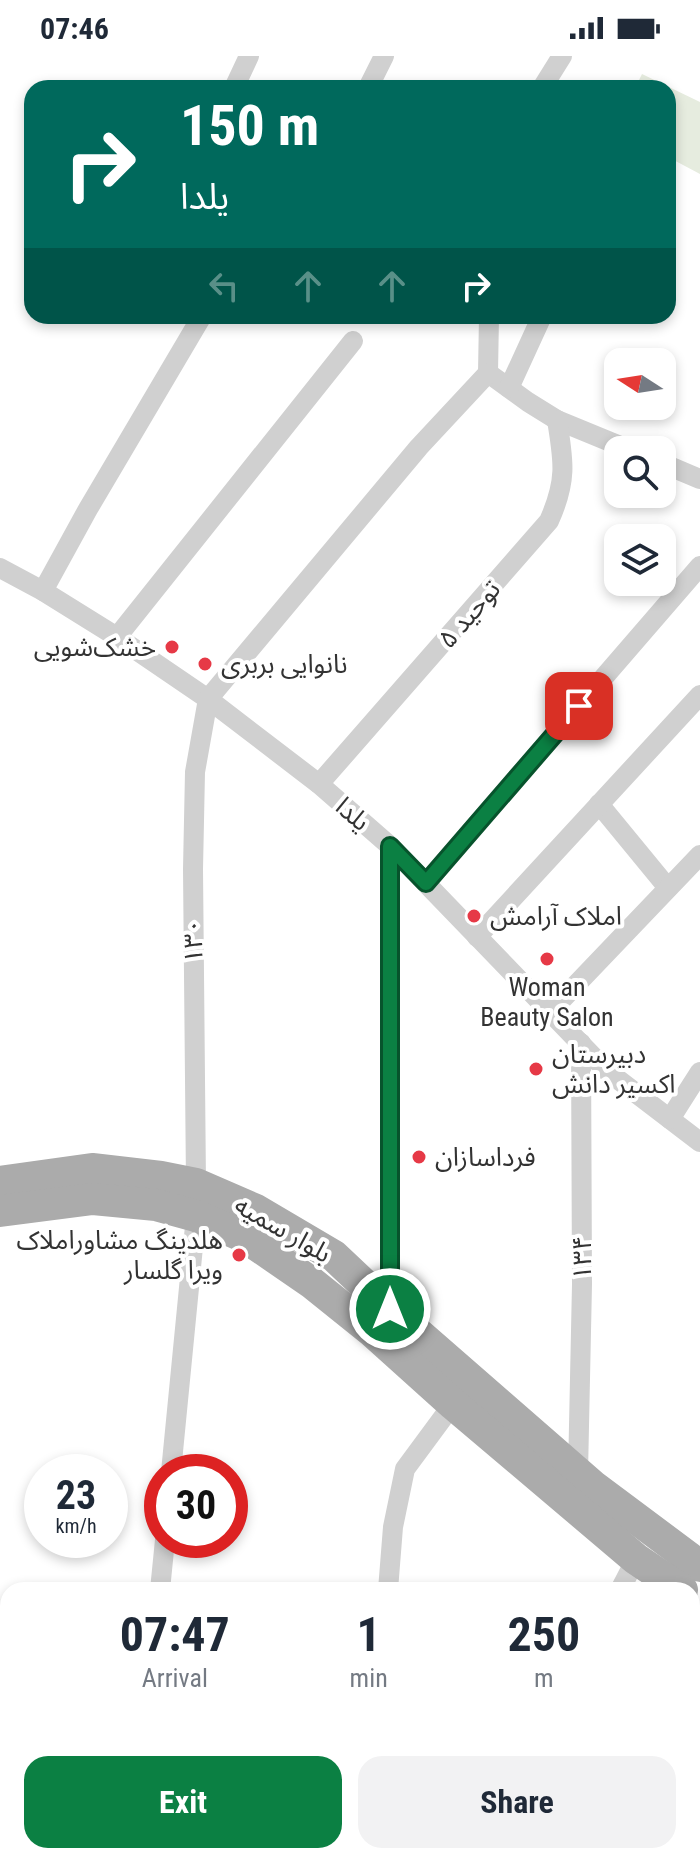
<!DOCTYPE html>
<meta charset="utf-8">
<style>
:root{--surface:#fff;--page:#f2f2f3;--text:#1f2937;--muted:#747a83;--accent:#0b8043}
body{margin:0;font-family:"Roboto Condensed","Noto Sans Arabic",sans-serif;background:var(--page);color:var(--text);height:100vh;display:flex;flex-direction:column;font-size:30px;white-space:nowrap}
*{box-sizing:border-box;margin:0}
p{font-size:26px;color:var(--muted)}
.icon{flex:none;width:44px;height:44px;fill:none;stroke:currentColor;stroke-width:2;stroke-linecap:round;stroke-linejoin:round}
.map{position:relative;flex:1;overflow:hidden}
.sheet{position:absolute;left:0px;top:1526px;width:700px;height:282px;display:flex;flex-direction:column;background:var(--surface);border-radius:24px 24px 0 0;box-shadow:0 4px 12px #0003}
.sheet>*{flex:none}
.guide{position:absolute;left:24px;top:24px;width:652px;height:244px;border-radius:24px;box-shadow:0 4px 12px #0003;background:#00695c;color:#fff;overflow:hidden}
.needle{width:52px;rotate:282deg}
.controls{position:absolute;left:604px;top:292px;display:grid;gap:16px}
.controls a{display:grid;place-items:center;width:72px;height:72px;border-radius:16px;background:var(--surface);box-shadow:0 4px 12px #0003;font-size:40px}
.speed{position:absolute;left:24px;top:1398px;display:flex;gap:16px;font-size:40px;font-weight:700;text-align:center}
.speed>*{display:grid;place-content:center;width:104px;height:104px;border-radius:50%;background:var(--surface);box-shadow:0 4px 12px #0003;line-height:1}
.speed small{font-size:20px;font-weight:400}
.speed .limit{border:12px solid #d22;background:#fff;color:#111}
.pin{position:absolute;display:grid;place-items:center;width:68px;height:68px;color:#fff;margin:-34px;border-radius:16px;box-shadow:0 4px 12px #0006}
.me{position:absolute;width:88px;margin:-44px;rotate:0deg;stroke-linejoin:round;filter:drop-shadow(0 0 6px #0008)}
.turn{display:flex;align-items:center;gap:28px;height:168px;padding:0 24px;font-size:36px}
.turn .icon{width:104px;height:104px;stroke-width:2.5}
.turn b{display:block;font-size:56px;line-height:68px}
.lanes{display:flex;align-items:center;height:76px;padding:0 24px;background:#0003;justify-content:center;gap:40px;direction:ltr}
.lanes .off{opacity:.35}
.eta{display:flex;justify-content:space-evenly;align-items:center;height:136px;text-align:center}
.eta b{font-size:48px;font-weight:700;line-height:56px}
.cta{display:flex;gap:16px;margin-top:auto;padding:16px 24px}
.cta a{flex:1;height:92px;border-radius:24px;background:var(--accent);color:#fff;font-size:32px;font-weight:700;line-height:92px;text-align:center}
.cta a+a{background:var(--page);color:var(--text)}
.status{display:flex;justify-content:space-between;align-items:center;height:56px;padding:0 40px;background:var(--surface);direction:ltr}
.status svg{height:22px;fill:currentColor}
.map>svg:first-child{display:block}
.green{fill:#e6ecdf}
.lines{fill:none;stroke-linecap:round;stroke-linejoin:round}
.minor{stroke:#d0d0d0;stroke-width:20}
.primary{stroke:#ababab;stroke-width:32}
.route-casing{stroke:#07532c;stroke-width:20}
.route{stroke:#0b8043;stroke-width:14}
.poi-dot{fill:#e63946;stroke:#fff;stroke-width:3}
.labels{text-anchor:middle;stroke-width:8;stroke-linejoin:round;paint-order:stroke}
.street-label{font-size:26px;fill:#333;stroke:#fff}
.poi-label{font-size:26px;fill:#333;stroke:#fff;text-anchor:start}
</style>
<div class="status"><b>07:46</b><svg viewBox="0 0 49 12"><path d="M0 12V9h3v3zM5 12V6h3v6zM10 12V3h3v9zM15 12V0h3v12zM26 1h20v11H26zM47 4h2v5h-2z"/></svg></div>
<div class="map">
<svg width="700" height="1807" viewBox="0 0 700 1807">
<rect width="100%" height="100%" fill="#fff"/>
<path class="green" d="M642 18 700 46V118L668 101V32H635Z"/>
<g class="lines">
<g class="minor">
<path d="M234 32 249 0"/>
<path d="M368 32 384 0"/>
<path d="M542 32 562 0"/>
<path d="M488 317 528 346 557 364 630 394"/>
<path d="M488 317 489 260"/>
<path d="M509 332 542 260"/>
<path d="M662 407 700 423"/>
<path d="M0 512 43 535 117 581 208 643 319 728 390 790 607 1015 700 1086"/>
<path d="M43 535 88 453 202 260"/>
<path d="M117 581 353 285"/>
<path d="M319 728 549 465C567 425 564 406 557 364"/>
<path d="M599 748 668 832"/>
<path d="M390 790V1253"/>
<path d="M426 827 700 510"/>
<path d="M477 881 700 639"/>
<path d="M550 956 700 799"/>
<path d="M670 1063 700 1016"/>
<path d="M196 1128 193 813 195 716 208 643 419 391 488 317"/>
<path d="M171 1416 196 1160"/>
<path d="M578 1417 582 1228 581 987"/>
<path d="M160 1534 165 1484"/>
<path d="M388 1534 393 1471 405 1413 453 1348"/>
<path d="M620 1534 636 1503"/>
<path d="M133 1807 134 1800"/>
<path d="M360 1807 361 1800"/>
<path d="M545 1807 547 1800"/>
</g>
<g class="primary">
<path d="M0 1126 92 1113 161 1121 196 1128 256 1154 334 1200 390 1253 593 1430 700 1510"/>
<path d="M0 1155 93 1143 156 1149 196 1160 245 1181 312 1227 373 1276 453 1348 636 1503 682 1534"/>
</g>
</g>
<g class="lines">
<defs>
<path id="route" d="M390 1253V790L426 827 579 650"/>
</defs>
<use href="#route" class="route-casing"/>
<use href="#route" class="route"/>
</g>
<g class="poi-dot">
<circle cx="172" cy="591" r="8"/>
<circle cx="205" cy="608" r="8"/>
<circle cx="474" cy="860" r="8"/>
<circle cx="547" cy="903" r="8"/>
<circle cx="536" cy="1013" r="8"/>
<circle cx="419" cy="1101" r="8"/>
<circle cx="239" cy="1199" r="8"/>
</g>
<g class="labels">
<g class="street-label">
<text transform="translate(469 558) rotate(-49)" y="9">توحید ۵</text>
<text transform="translate(353 758) rotate(41)" y="9">یلدا</text>
<text transform="translate(193 885) rotate(-91)" y="9">۱۳۰</text>
<text transform="translate(283 1173) rotate(30)" y="9">بلوار سمیه</text>
<text transform="translate(582 1202) rotate(-90)" y="9">۱۳۴</text>
</g>
<g class="poi-label">
<text x="156" y="600" text-anchor="end">خشک‌شویی</text>
<text x="221" y="617">نانوایی بربری</text>
<text x="490" y="869">املاک آرامش</text>
<text x="547" y="940" text-anchor="middle">Woman<tspan x="547" dy="30">Beauty Salon</tspan></text>
<text x="552" y="1007">دبیرستان<tspan x="552" dy="30">اکسیر دانش</tspan></text>
<text x="435" y="1110">فرداسازان</text>
<text x="223" y="1193" text-anchor="end">هلدینگ مشاوراملاک<tspan x="223" dy="30">ویرا گلسار</tspan></text>
</g>
</g>
</svg>
<div class="controls">
<a><svg class="needle" viewBox="-14 -14 28 28"><path d="M0-13l5 13h-10z" fill="#e53935"/><path d="M0 13l5-13h-10z" fill="#747a83"/></svg></a>
<a><svg class="icon" aria-label="search" viewBox="0 0 24 24"><circle cx="10" cy="10" r="6"/><path d="M15 15l6 6"/></svg></a>
<a><svg class="icon" aria-label="layers" viewBox="0 0 24 24"><path d="M12 4l9 5-9 5-9-5zM3 14l9 5 9-5"/></svg></a>
</div>
<div class="speed"><div>23<small>km/h</small></div><div class="limit">30</div></div>
<div class="pin" style="left:579px;top:650px;background:#d93025"><svg class="icon" aria-label="arrive" viewBox="0 0 24 24"><path d="M6 21V4h12l-3 4 3 4H6"/></svg></div>
<svg class="me" style="left:390px;top:1253px" viewBox="-20 -20 40 40"><circle r="17" fill="#0b8043" stroke="#fff" stroke-width="3"/><path d="M0-11L8 9 0 5-8 9z" fill="#fff"/></svg>
<div class="guide">
<div class="turn"><svg class="icon" aria-label="right" viewBox="0 0 24 24"><path d="M7 20v-9h11M14 6l5 5-5 5"/></svg><div><b>150 m</b>یلدا</div></div>
<div class="lanes"><svg class="icon off" aria-label="left" viewBox="0 0 24 24"><path d="M17 20v-9H6M10 6l-5 5 5 5"/></svg><svg class="icon off" aria-label="ahead" viewBox="0 0 24 24"><path d="M12 20V5M6 11l6-6 6 6"/></svg><svg class="icon off" aria-label="ahead" viewBox="0 0 24 24"><path d="M12 20V5M6 11l6-6 6 6"/></svg><svg class="icon" aria-label="right" viewBox="0 0 24 24"><path d="M7 20v-9h11M14 6l5 5-5 5"/></svg></div>
</div>
<section class="sheet">
<div class="eta">
<div><b>07:47</b><p>Arrival</p></div>
<div><b>1</b><p>min</p></div>
<div><b>250</b><p>m</p></div>
</div>
<div class="cta"><a>Exit</a><a>Share</a></div>
</section>
</div>
